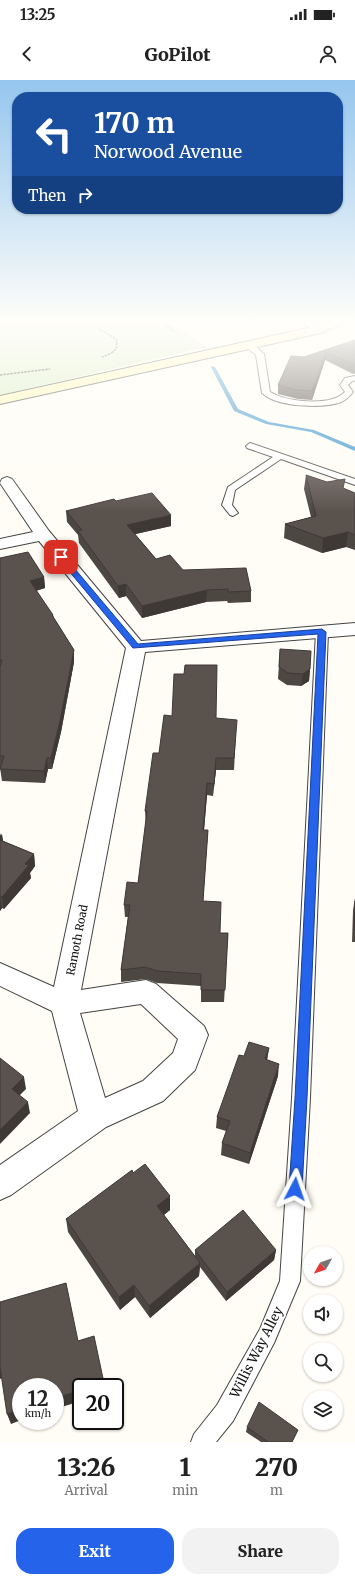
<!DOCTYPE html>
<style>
:root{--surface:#fff;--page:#f2f2f2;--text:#222;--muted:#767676;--accent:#2563eb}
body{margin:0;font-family:Merriweather,serif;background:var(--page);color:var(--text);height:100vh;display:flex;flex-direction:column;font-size:15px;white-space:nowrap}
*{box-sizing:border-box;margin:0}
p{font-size:13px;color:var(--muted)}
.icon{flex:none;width:22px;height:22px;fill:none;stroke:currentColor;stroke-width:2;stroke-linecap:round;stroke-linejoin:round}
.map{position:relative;height:1362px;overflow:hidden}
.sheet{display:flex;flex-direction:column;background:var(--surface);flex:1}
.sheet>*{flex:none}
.banner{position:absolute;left:12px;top:12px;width:331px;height:122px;border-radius:16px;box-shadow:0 1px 3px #0004;background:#1a4fa0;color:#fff;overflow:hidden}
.needle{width:26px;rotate:230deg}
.fabs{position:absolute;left:303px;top:1166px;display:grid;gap:8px}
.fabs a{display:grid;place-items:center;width:40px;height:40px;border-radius:50%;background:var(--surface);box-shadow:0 1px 3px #0004;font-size:20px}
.speed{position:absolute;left:12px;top:1298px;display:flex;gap:8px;font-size:20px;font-weight:700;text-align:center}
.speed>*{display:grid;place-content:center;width:52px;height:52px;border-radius:50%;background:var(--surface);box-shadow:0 1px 3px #0004;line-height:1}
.speed small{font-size:10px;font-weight:400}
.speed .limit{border:2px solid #111;border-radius:6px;background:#fff;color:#111}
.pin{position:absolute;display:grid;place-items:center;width:34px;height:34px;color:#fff;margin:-17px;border-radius:8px;box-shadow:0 2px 6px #0006}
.me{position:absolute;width:44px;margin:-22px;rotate:4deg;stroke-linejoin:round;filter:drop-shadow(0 0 3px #0008)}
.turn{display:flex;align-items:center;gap:14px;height:84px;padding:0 16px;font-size:18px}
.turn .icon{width:52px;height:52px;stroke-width:2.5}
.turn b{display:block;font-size:28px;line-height:34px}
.then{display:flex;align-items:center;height:38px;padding:0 16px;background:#0003;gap:8px;font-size:15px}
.eta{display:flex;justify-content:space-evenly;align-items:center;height:68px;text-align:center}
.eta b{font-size:24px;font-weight:800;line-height:28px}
.button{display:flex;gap:8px;margin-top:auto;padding:8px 16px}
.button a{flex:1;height:46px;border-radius:16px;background:var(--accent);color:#fff;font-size:16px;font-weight:800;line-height:46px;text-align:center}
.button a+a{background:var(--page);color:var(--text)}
.status{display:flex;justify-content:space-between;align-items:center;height:28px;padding:0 20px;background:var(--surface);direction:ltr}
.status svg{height:11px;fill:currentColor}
header{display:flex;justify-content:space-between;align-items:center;height:52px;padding:0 16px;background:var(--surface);font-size:18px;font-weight:800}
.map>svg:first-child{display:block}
.green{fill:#d5ebbd}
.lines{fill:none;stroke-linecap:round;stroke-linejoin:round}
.stream{fill:#3f96cf;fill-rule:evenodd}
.lane-casing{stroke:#444;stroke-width:2}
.street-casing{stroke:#444;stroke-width:2}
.secondary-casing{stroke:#333;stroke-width:2}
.path{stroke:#333;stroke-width:1.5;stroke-dasharray:2.5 1;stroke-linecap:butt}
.lane{fill:#fff;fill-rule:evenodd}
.street{fill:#fff;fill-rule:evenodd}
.secondary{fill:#fff6b0;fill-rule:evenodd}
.wall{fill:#4d4742}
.shaded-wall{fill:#3f3936}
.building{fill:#5a524d;stroke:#3f3936}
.route{fill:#2563eb;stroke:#184099}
.labels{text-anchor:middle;stroke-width:4;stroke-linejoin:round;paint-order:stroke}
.street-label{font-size:11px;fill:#111;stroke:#fff}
.near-street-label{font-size:13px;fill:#111;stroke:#fff}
</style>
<div class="status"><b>13:25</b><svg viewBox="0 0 49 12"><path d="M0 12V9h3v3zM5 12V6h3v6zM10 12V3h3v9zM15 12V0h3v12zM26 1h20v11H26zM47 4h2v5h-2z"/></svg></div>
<header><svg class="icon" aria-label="back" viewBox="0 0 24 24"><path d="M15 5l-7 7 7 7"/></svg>GoPilot<svg class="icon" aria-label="person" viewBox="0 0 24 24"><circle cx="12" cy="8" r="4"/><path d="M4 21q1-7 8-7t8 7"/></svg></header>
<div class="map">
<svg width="355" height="1362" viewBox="0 0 355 1362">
<rect width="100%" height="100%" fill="#fffdf5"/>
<path class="green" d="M0 241H165L206 267 0 315Z"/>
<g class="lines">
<g class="stream">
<path d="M158 241H163L176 251 172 252Z"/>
<path d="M211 286 215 287 238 329 269 342 314 350 355 367V371L311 352 266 344 234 331 211 287Z"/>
</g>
<defs>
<g id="lane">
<path d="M296 241H306L325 249 321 251H318Z"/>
<path d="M246 263H252L264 274 270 312C287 322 331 327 345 312L340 305 345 298 355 296V300L351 302 348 305 353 312C350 316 346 320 341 322 323 329 276 327 262 313L256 275 246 267Z"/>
<path d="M250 363 355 399V405L281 379 235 410 232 425 238 433 233 436 230 435 222 425 228 407 273 377 247 368 246 366Z"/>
<path d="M322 549 328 552 310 1018 300 1201 274 1263 233 1341 216 1362H191L194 1354 217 1325 260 1249 280 1201 292 1018 316 552Z"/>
</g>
<path id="street" d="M7 397 12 399 49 451 141 561 355 543V555L145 572 81 910 146 900 156 904 204 946 208 955 195 990 163 1021 106 1047 11 1115 0 1120V1085L78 1031 52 931 0 906V883L54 907 126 568 39 461 0 469V459L33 452 0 403 2 399ZM141 924 178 959 173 973 143 1001 105 1018 80 933Z"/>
<path id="secondary" d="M328 241H344L342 244 321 253 0 324V316L317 246Z"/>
</defs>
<use href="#lane" class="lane-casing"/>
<use href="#street" class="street-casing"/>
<use href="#secondary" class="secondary-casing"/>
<g class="path">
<path d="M86 241 116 259C120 270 111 274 102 277"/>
<path d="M0 295 50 289"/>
</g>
<use href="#lane" class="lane"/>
<use href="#street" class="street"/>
<use href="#secondary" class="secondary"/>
</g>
<g class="wall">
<path d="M355 260V294L351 293 325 280 312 320 298 319 278 314V305L304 277Z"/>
<path d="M306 395 355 413V470L346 467 322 473 284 458 285 444 311 437 304 409Z"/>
<path d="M116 421 171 446 135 454 156 479 183 490 251 511V522L228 523 227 521 206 522 142 538 126 516 119 518 79 463 78 455 67 442 66 431Z"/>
<path d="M0 478 44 497 45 508 36 511 53 535 54 538 74 570V582L61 652 52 689H48L45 703 2 701 0 688Z"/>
<path d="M280 569 310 589 309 601 301 606 287 605 278 599Z"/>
<path d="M184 594 216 638 236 652 234 690H216L213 716 207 715 204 750H208L203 821 220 853H228L224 922H201V906L157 903 146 899 121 902V890L128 837H125L124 825 138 803 146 744 145 731 159 673 172 636Z"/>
<path d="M0 753 3 761 34 774 35 786 30 793 31 798 4 829 2 828 0 831Z"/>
<path d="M355 818V862H352L353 830Z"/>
<path d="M269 968 267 980 278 996 249 1084 221 1075 222 1063 226 1051 216 1048 217 1037 244 976Z"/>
<path d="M133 1093 170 1116V1130L164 1135 195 1176V1170H276L274 1180 226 1221 200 1187 199 1196 150 1238 135 1217 120 1230 68 1152 66 1139Z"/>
<path d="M247 1347 296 1354 292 1362H261L246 1352Z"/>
</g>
<g class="shaded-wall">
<path d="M326 272 325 280 312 320V311Z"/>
<path d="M171 435V446L127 456V445Z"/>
<path d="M348 452 346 467 322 473 323 458Z"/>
<path d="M44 497 45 508 31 512 30 501Z"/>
<path d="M126 504V516L119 518 118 506Z"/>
<path d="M207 510 206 522 142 538V526Z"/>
<path d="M74 570V582L61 652 52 689 51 678Z"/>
<path d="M310 589 309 601 301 606 303 594Z"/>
<path d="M47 678 48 689 45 703 44 691Z"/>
<path d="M216 678V690L213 716 214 704Z"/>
<path d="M207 703V715L203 762V750Z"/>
<path d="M208 750 207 762 202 833 203 821Z"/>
<path d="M2 754 4 766 0 771V756Z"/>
<path d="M34 774 35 786 30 793 31 798 4 829 2 817 25 784Z"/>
<path d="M0 816 2 828 0 831Z"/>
<path d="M269 968 267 980 265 979Z"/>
<path d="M279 984 278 996 249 1084 250 1073Z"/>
<path d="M24 997 26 1009 15 1020 12 1009Z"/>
<path d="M28 1022 30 1033 0 1064V1050Z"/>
<path d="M170 1116V1130L157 1140V1126Z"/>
<path d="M276 1170 274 1180 226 1221 227 1212Z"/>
<path d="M200 1183 199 1196 150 1238 149 1226Z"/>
<path d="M134 1205 135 1217 120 1230 119 1217Z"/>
<path d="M0 1287 4 1297 0 1299Z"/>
<path d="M104 1303 105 1307H90Z"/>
<path d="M81 1310V1321L55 1329V1318Z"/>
<path d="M21 1329V1340L11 1344 7 1334Z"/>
</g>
<g class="building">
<path d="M355 260V285L352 284 326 272 312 311 298 310 278 305 291 276 304 277Z"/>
<path d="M306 395 327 402 345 399 343 408 355 413V455L348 452 323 458 285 444 316 436Z"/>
<path d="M152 413 171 435 127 445 156 479 170 475 183 490 246 488 251 511 228 512V509L207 510 142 526 126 504 118 506 78 451 82 450 66 431 114 419 116 421Z"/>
<path d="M28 472 44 497 30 501 53 535H52L74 570 60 641 51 678H47L44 691 0 689 4 676H0V587L2 580H0V478Z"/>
<path d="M280 569 311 571 310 589 303 594 288 593 279 587Z"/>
<path d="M185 585H217L216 638 237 640 234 678H216L214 704 207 703 203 750H208L203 821 221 822 220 853H228L225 910H201V894L157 891 145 887 121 890 130 825H124L127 802 138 803 147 731H145L153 673H159L164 635 172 636 174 594H184Z"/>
<path d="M0 760 34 774 25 784 29 785 2 817 0 816Z"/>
<path d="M355 821V850H354Z"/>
<path d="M249 962 269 968 265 979 279 984 250 1073 222 1063 230 1041 217 1037 239 975 244 976Z"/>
<path d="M0 978 24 997 12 1009 28 1022 0 1050Z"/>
<path d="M145 1084 170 1116 157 1126 200 1183 149 1226 134 1205 119 1217 66 1139 132 1090 133 1093Z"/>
<path d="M243 1130 276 1170 227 1212 195 1170Z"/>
<path d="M66 1203 78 1261 94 1256 104 1303 90 1307H81V1310L55 1318V1307H21V1329L7 1334 0 1287V1222Z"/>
<path d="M259 1322 298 1350 292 1362H268L247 1347Z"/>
</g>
<linearGradient id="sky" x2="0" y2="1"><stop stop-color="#95c6ee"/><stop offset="0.56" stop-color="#fffefa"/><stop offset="1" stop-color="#fffefa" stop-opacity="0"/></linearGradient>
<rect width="355" height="432" fill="url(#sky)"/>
<path class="route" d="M61 475 64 476 138 564 322 549 326 552 307 1018 302 1109 300 1114 295 1116 291 1114 289 1109 295 1018 318 554 133 568 59 479 58 477Z"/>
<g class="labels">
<g class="street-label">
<text transform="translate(77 860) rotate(-79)" y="4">Ramoth Road</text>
</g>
<g class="near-street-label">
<text transform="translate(256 1272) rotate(-63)" y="5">Willis Way Alley</text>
</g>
</g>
</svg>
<div class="fabs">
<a><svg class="needle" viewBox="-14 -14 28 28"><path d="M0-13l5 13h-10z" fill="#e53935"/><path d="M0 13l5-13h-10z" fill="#767676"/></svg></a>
<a><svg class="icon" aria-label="sound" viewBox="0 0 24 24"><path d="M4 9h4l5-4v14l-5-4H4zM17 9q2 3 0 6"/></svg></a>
<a><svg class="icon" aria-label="search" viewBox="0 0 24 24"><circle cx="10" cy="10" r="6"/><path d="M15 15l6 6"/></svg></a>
<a><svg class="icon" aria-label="layers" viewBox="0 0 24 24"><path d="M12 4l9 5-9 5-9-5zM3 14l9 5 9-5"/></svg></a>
</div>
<div class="speed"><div>12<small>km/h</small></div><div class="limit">20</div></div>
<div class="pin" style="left:61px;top:477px;background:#d93025"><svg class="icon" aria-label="arrive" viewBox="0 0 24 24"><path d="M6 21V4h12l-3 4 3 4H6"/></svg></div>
<svg class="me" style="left:295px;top:1109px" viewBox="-20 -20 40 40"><path d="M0-17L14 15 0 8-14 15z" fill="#2563eb" stroke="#fff" stroke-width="4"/></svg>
<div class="banner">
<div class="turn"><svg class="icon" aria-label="left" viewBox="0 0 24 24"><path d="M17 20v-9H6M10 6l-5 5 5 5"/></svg><div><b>170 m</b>Norwood Avenue</div></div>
<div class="then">Then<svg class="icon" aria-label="right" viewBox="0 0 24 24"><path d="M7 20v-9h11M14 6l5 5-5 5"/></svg></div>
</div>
</div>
<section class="sheet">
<div class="eta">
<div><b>13:26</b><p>Arrival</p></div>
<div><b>1</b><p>min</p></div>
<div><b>270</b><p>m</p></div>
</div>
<div class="button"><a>Exit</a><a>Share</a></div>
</section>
